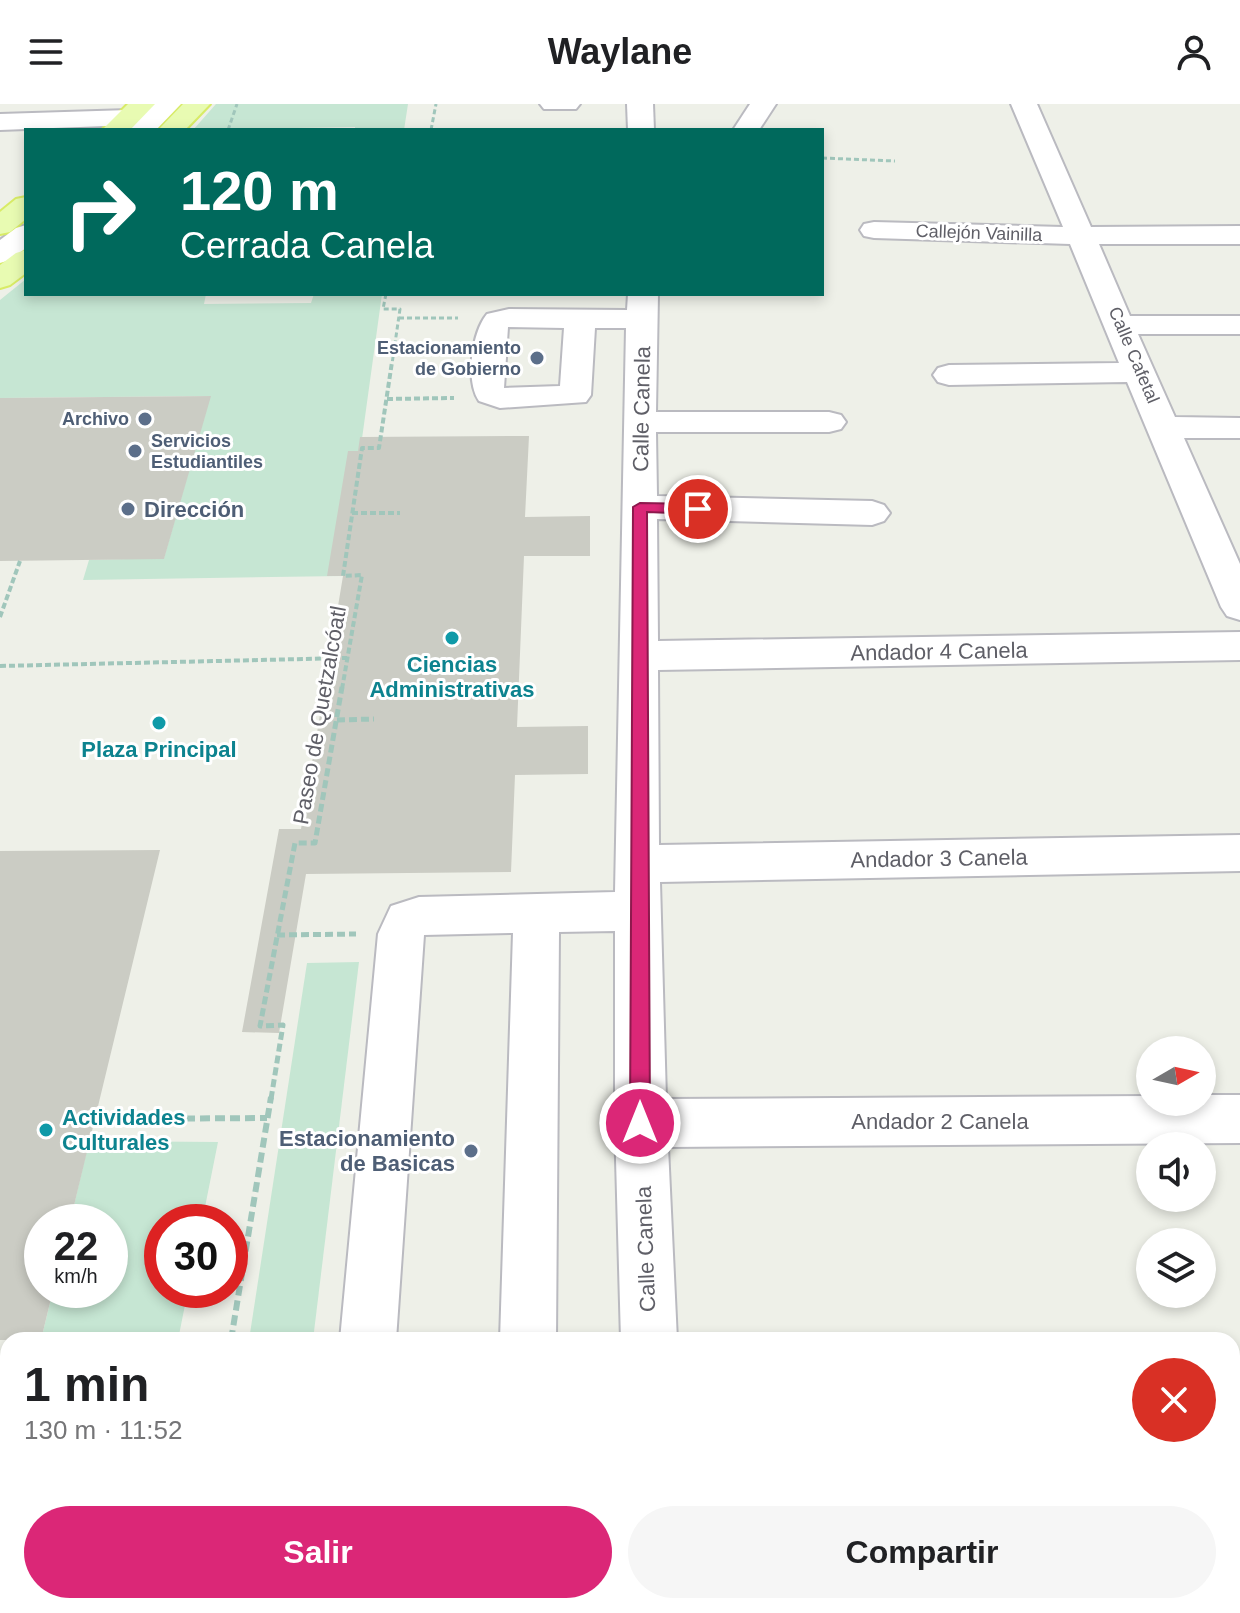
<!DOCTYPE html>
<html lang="es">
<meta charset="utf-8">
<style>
:root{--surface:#fff;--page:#f6f6f6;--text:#202124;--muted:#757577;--accent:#db2777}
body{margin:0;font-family:Helvetica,sans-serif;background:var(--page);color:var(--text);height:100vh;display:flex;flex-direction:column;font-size:30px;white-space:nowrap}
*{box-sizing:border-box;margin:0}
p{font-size:26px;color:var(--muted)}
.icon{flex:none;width:44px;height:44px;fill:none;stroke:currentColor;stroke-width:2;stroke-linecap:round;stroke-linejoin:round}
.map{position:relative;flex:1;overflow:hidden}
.panel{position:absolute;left:0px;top:1228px;width:1240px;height:282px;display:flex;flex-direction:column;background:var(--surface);border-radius:24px 24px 0 0;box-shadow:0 4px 12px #0003}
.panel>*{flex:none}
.guide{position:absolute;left:24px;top:24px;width:800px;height:168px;border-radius:0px;box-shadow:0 4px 12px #0003;background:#00695c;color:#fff;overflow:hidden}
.needle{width:52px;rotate:81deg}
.buttons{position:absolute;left:1136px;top:932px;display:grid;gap:16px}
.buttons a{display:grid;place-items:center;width:80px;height:80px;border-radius:50%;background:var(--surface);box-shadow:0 4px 12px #0003;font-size:40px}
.speed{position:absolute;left:24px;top:1100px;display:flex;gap:16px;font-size:40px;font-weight:700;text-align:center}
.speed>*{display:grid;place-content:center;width:104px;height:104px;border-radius:50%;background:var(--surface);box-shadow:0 4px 12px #0003;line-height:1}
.speed small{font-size:20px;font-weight:400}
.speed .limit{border:12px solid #d22;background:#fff;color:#111}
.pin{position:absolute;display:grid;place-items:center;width:68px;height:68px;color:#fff;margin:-34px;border:4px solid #fff;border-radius:50%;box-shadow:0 2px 8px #0007}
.me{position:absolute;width:88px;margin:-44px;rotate:0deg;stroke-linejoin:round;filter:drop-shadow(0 0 6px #0008)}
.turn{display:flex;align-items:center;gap:28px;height:168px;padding:0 24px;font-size:36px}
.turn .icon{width:104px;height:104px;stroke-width:2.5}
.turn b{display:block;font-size:56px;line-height:68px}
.round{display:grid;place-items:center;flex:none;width:84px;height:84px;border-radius:42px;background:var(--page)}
.overview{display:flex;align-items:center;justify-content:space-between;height:136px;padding:0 24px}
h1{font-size:48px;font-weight:700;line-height:60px}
.button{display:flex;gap:16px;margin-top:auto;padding:16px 24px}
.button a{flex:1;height:92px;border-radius:48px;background:var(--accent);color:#fff;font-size:32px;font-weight:700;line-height:92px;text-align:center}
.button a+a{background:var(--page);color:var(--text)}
header{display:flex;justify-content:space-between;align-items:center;height:104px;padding:0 24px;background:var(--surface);font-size:36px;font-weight:700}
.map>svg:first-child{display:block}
.green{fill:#c6e6d3}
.building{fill:#cbccc4}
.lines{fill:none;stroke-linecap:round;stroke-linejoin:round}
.minor-casing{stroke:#babac0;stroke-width:4}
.major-casing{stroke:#d8eb66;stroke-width:4}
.path-far3{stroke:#a0c6bb;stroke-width:3;stroke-dasharray:5 3;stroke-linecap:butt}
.path-far2{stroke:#a0c6bb;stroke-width:4;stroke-dasharray:6 3;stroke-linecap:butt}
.path-far1{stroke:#a0c6bb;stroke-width:5;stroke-dasharray:8 4;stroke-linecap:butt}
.path{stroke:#a0c6bb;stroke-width:6;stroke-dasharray:10 5;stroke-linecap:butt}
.minor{fill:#fff;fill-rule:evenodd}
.major{fill:#e8fbb2;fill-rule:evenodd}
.route{fill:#db2777;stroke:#8e194d;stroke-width:2}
.service-dot{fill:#5c6f8a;stroke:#fff;stroke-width:3}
.culture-dot{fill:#0f9aa8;stroke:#fff;stroke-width:3}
.labels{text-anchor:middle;stroke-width:6;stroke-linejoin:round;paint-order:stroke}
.far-street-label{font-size:18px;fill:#5f5f67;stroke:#fff}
.far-service-label{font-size:18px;font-weight:bold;fill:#4e5e75;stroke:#fff;text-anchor:end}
.street-label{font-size:22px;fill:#5f5f67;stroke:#fff}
.service-label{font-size:22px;font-weight:bold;fill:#4e5e75;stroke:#fff;text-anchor:start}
.culture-label{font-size:22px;font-weight:bold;fill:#0d838f;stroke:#fff}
</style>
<header><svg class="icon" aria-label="menu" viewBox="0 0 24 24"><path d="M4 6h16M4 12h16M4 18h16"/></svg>Waylane<svg class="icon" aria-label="person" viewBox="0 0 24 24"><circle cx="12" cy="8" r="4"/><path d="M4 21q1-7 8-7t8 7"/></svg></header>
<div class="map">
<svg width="1240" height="1509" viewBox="0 0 1240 1509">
<rect width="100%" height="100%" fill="#eef0e8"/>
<g class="green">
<path d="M216 0H408L404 26H355V23L193 26Z"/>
<path d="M26 175V190H206L204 200 311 199 314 190H382L343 472 83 476 89 456 164 454 210 292 0 294V196Z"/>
<path d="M359 858 313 1236H249L307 859Z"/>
<path d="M89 1037 218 1038 202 1118H162V1186H188L178 1236H41L53 1186H110V1118H70Z"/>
<path d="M0 1284H8V1502H124L123 1509H0Z"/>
</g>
<g class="building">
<path d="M211 292 164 455 0 457V294Z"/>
<path d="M529 332 525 413 590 412V452H524L517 623 588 622V670L515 671 511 768 306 770 279 929 242 928 279 725H301L343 472H327L348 347H358L360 333Z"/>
<path d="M160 746 70 1118H42V1186H53L41 1236H0V747Z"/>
</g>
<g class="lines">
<defs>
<g id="minor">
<path d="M154 0H181L156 26H129L133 21 0 26V10L129 6 141 13Z"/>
<path d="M540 0H580L576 5H544Z"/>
<path d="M627 0H653L654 26H628Z"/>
<path d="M750 0H776L759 26H733Z"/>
<path d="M1011 0H1037L1091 123 1240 122V140H1099L1130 212H1240V230H1138L1175 313 1240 314V334H1184L1240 460V516L1227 512 1221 503 1127 278 949 281 938 278 933 271 938 264 949 261 1119 259 1070 140 874 134 864 132 860 126 864 120 874 118 1063 123Z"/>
<path d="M26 121V144L10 156 0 159V136L16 124Z"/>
<path d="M628 190H658L656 308H829L841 311 846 318 841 325 829 328H656L657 392 872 397 884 401 890 409 884 417 872 421 657 415 658 537 1240 528V556L658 566 659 741 1240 731V767L660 778 666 995 1150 992V998H1202V991H1240V1039L668 1043 677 1236H621L615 1019V827L559 828 556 1236H500L513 829 424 831 396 1236H340L378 830 391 802 419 793 615 788 626 224H595L591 291 586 298 500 304 479 297C465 277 472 228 487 210L509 205 627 206ZM508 223 564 224 560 282 504 284Z"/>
<rect x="1232" y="1319" width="8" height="58"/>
<path d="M315 1502H377L376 1509H314Z"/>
<rect x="491" y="1502" width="62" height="7"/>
<rect x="624" y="1502" width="62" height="7"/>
</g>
<g id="major">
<path d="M128 0H155L130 26H102Z"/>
<path d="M183 0H210L185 26H158Z"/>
<path d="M26 93V115L10 128 0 130V108L16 95Z"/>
<path d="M26 146V169L10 181 0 184V161L16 149Z"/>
</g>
</defs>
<use href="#minor" class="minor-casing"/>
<use href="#major" class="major-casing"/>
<g class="path-far3">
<path d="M228 26 237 0"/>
<path d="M431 26 436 0"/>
<path d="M822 54 895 57"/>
<path d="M386 190 383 205H400L392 260"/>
<path d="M399 214H458"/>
</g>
<g class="path-far2">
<path d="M387 295 454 294"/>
<path d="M352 409H400"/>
<path d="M0 513 20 457"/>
<path d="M0 562 347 554"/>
<path d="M342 585 362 471 343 472 362 344H379L392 258"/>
</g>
<g class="path-far1">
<path d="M337 616 374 615"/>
<path d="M277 831 356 830"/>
<path d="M271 995 283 921 260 922 295 739H315L342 583"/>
</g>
<g class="path">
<path d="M95 1015 267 1014"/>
<path d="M231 1236 271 993"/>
<path d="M165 1509 166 1502"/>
</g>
<use href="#minor" class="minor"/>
<use href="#major" class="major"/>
</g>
<path class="route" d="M640 399 698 400 705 405 698 410 647 408 650 1019 647 1026 640 1029 633 1026 630 1019 633 403Z"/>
<g class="service-dot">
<circle cx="537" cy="254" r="8"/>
<circle cx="145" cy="315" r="8"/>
<circle cx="135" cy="347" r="8"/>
<circle cx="128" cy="405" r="8"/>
<circle cx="471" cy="1047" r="8"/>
</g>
<g class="culture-dot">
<circle cx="452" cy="534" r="8"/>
<circle cx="159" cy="619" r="8"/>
<circle cx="46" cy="1026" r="8"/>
</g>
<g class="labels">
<g class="far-street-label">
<text transform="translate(979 129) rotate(2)" y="6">Callejón Vainilla</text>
<text transform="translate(1134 251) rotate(67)" y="6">Calle Cafetal</text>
</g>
<g class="far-service-label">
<text x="521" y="250">Estacionamiento<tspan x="521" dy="21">de Gobierno</tspan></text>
<text x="129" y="321">Archivo</text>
<text x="151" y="343" text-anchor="start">Servicios<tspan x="151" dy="21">Estudiantiles</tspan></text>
</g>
<g class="street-label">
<text transform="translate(641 305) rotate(-89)" y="8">Calle Canela</text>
<text transform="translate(939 547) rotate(-1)" y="8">Andador 4 Canela</text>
<text transform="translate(319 611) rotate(-80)" y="8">Paseo de Quetzalcóatl</text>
<text transform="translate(939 754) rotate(-1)" y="8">Andador 3 Canela</text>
<text x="940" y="1025">Andador 2 Canela</text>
<text transform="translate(645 1145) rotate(-92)" y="8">Calle Canela</text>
</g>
<g class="service-label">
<text x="144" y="413">Dirección</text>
<text x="455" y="1042" text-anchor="end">Estacionamiento<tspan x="455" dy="25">de Basicas</tspan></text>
</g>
<g class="culture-label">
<text x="452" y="568">Ciencias<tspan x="452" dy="25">Administrativas</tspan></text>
<text x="159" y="653">Plaza Principal</text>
<text x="62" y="1021" text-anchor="start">Actividades<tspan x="62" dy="25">Culturales</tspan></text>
</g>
</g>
</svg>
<div class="buttons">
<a><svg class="needle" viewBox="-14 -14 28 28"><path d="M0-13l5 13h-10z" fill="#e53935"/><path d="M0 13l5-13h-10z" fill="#757577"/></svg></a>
<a><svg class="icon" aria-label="sound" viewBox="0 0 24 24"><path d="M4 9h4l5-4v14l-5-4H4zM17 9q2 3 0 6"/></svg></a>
<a><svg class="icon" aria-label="layers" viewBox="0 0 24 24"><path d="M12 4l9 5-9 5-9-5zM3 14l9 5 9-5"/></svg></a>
</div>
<div class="speed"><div>22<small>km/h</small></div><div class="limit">30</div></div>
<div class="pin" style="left:698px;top:405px;background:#d93025"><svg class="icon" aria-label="arrive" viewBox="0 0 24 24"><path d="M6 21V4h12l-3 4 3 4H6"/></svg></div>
<svg class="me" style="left:640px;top:1019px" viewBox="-20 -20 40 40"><circle r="17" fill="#db2777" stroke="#fff" stroke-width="3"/><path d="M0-11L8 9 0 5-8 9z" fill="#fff"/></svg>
<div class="guide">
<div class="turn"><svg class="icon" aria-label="right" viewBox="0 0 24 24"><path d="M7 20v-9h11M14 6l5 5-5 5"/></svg><div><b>120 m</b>Cerrada Canela</div></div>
</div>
<section class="panel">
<div class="overview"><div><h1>1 min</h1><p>130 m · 11:52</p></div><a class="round" style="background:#d93025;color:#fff"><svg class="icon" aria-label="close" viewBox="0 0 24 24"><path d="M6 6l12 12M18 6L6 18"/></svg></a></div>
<div class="button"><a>Salir</a><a>Compartir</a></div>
</section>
</div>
